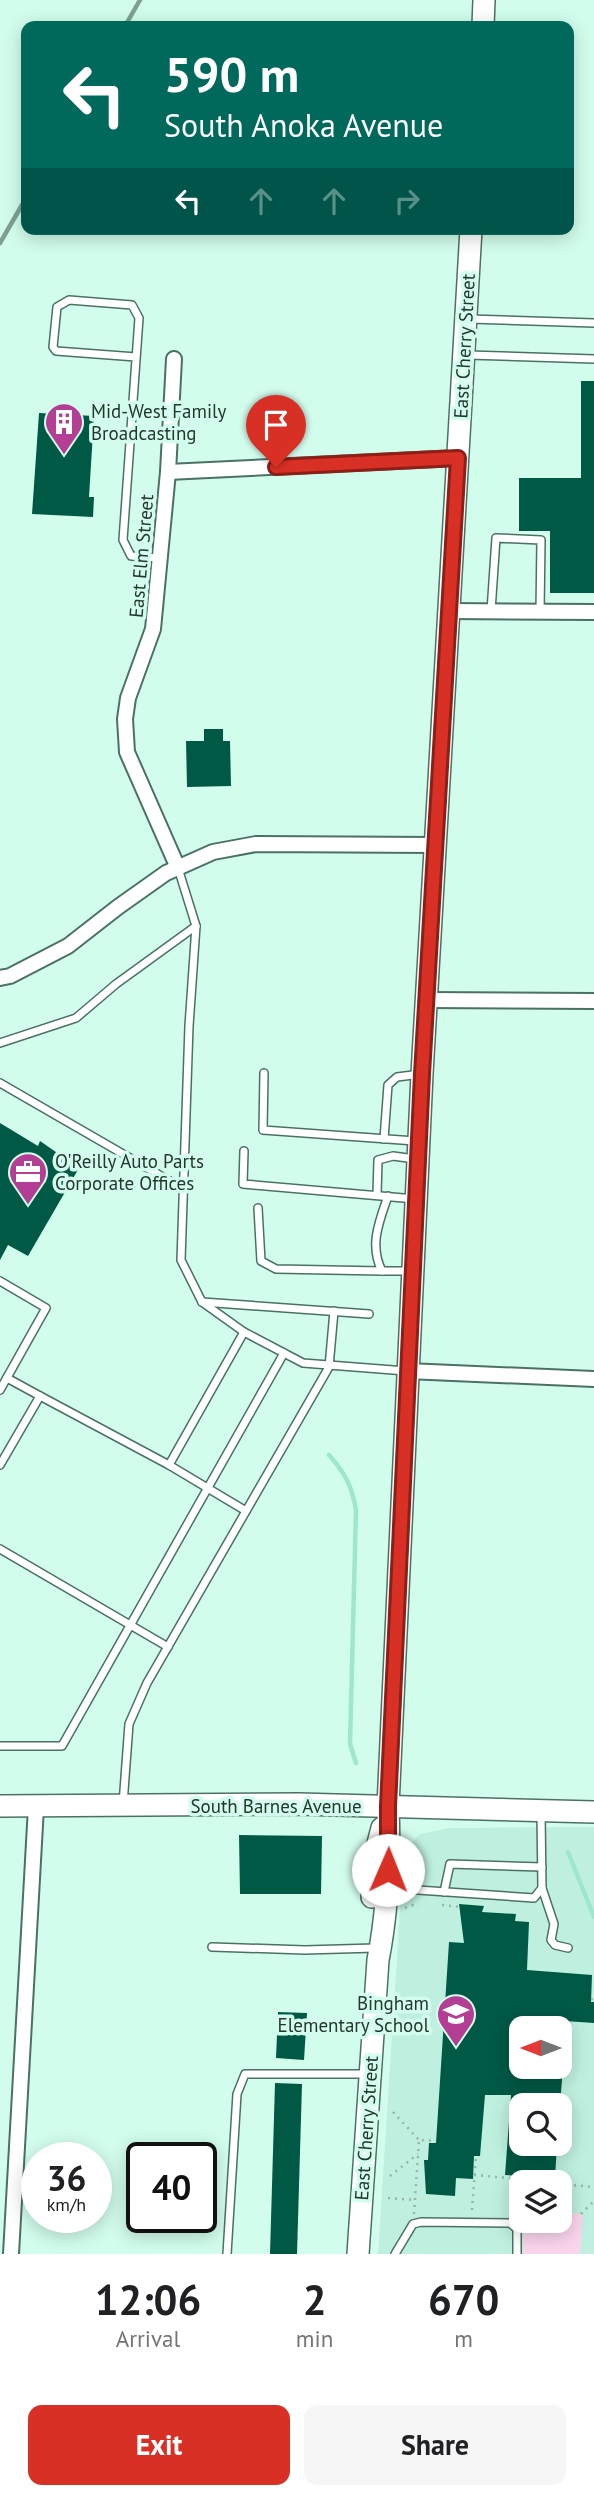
<!DOCTYPE html>
<style>
:root{--surface:#fff;--page:#f6f6f6;--text:#202124;--muted:#757577;--accent:#d93025}
body{margin:0;font-family:"PT Sans",sans-serif;background:var(--page);color:var(--text);height:100vh;display:flex;flex-direction:column;font-size:26px;white-space:nowrap}
*{box-sizing:border-box;margin:0}
p{font-size:23px;color:var(--muted)}
.icon{flex:none;width:38px;height:38px;fill:none;stroke:currentColor;stroke-width:2;stroke-linecap:round;stroke-linejoin:round}
.map{position:relative;height:2254px;overflow:hidden}
.side{display:flex;flex-direction:column;background:var(--surface);flex:1}
.side>*{flex:none}
.banner{position:absolute;left:21px;top:21px;width:553px;height:214px;border-radius:14px;box-shadow:0 4px 18px #0003;background:#00695c;color:#fff;overflow:hidden}
.needle{width:46px;rotate:270deg}
.buttons{position:absolute;left:509px;top:2016px;display:grid;gap:14px}
.buttons a{display:grid;place-items:center;width:63px;height:63px;border-radius:14px;background:var(--surface);box-shadow:0 4px 18px #0003;font-size:35px}
.speed{position:absolute;left:21px;top:2142px;display:flex;gap:14px;font-size:35px;font-weight:700;text-align:center}
.speed>*{display:grid;place-content:center;width:91px;height:91px;border-radius:50%;background:var(--surface);box-shadow:0 4px 18px #0003;line-height:1}
.speed small{font-size:18px;font-weight:400}
.speed .limit{border:4px solid #111;border-radius:10px;background:#fff;color:#111}
.pin{position:absolute;display:grid;place-items:center;width:60px;height:60px;color:#fff;margin:-72px -30px;border-radius:50% 50% 50% 0;rotate:-45deg;box-shadow:0 0 7px #0007}
.pin .icon{rotate:45deg}
.me{position:absolute;width:77px;margin:-38px;rotate:1deg;stroke-linejoin:round;filter:drop-shadow(0 0 5px #0008)}
.turn{display:flex;align-items:center;gap:24px;height:147px;padding:0 28px;font-size:32px}
.turn .icon{width:91px;height:91px;stroke-width:2.5}
.turn b{display:block;font-size:49px;line-height:60px}
.lanes{display:flex;align-items:center;height:66px;padding:0 28px;background:#0003;justify-content:center;gap:35px;direction:ltr}
.lanes .off{opacity:.35}
.eta{display:flex;justify-content:space-evenly;align-items:center;height:119px;text-align:center}
.eta b{font-size:42px;font-weight:600;line-height:49px}
.primary-button{display:flex;gap:14px;margin-top:auto;padding:14px 28px}
.primary-button a{flex:1;height:80px;border-radius:14px;background:var(--accent);color:#fff;font-size:28px;font-weight:600;line-height:80px;text-align:center}
.primary-button a+a{background:var(--page);color:var(--text)}
.map>svg:first-child{display:block}
.built{fill:#bff0df;fill-rule:evenodd}
.green{fill:#fbd5ed}
.lines{fill:none;stroke-linecap:round;stroke-linejoin:round}
.stream{stroke:#9de7cd;stroke-width:4.5}
.building{fill:#005945}
.lane-casing{stroke:#4b7164;stroke-width:10}
.street-casing{stroke:#4b7164;stroke-width:18}
.secondary-casing{stroke:#4b7164;stroke-width:24}
.path{stroke:#94b6a9;stroke-width:2.5;stroke-dasharray:2 5;stroke-linecap:butt}
.lane{stroke:#fff;stroke-width:7}
.street{stroke:#fff;stroke-width:14}
.secondary{stroke:#fff;stroke-width:21}
.rail{stroke:#809f93;stroke-width:4.5}
.route-casing{stroke:#8d1f18;stroke-width:18}
.route{stroke:#d93025;stroke-width:12}
.labels{text-anchor:middle;stroke-width:7;stroke-linejoin:round;paint-order:stroke}
.street-label{font-size:19px;fill:#253630;stroke:#d2fded}
.poi-label{font-size:19px;fill:#253630;stroke:#d2fded;text-anchor:start}
</style>
<div class="map">
<svg width="594" height="2254" viewBox="0 0 594 2254">
<rect width="100%" height="100%" fill="#d2fded"/>
<path class="built" d="M594 1827V2254H378L403 1863 407 1848 420 1834 449 1828ZM522 2028H560V2067H522ZM522 2105H560V2144H522ZM522 2182H560V2221H522Z"/>
<path class="green" d="M560 2213 583 2214 580 2254H523V2221H560Z"/>
<g class="lines">
<g class="stream">
<path d="M329 1455C345 1473 352 1486 356 1510L350 1744 356 1763"/>
<path d="M568 1852 594 1917"/>
</g>
</g>
<g class="building">
<path d="M581 381H594V593H550V531H519V478H581Z"/>
<path d="M39 413 94 416 89 497H94L93 517 32 514Z"/>
<path d="M204 729H223V741H230L231 786 187 787 186 741H204Z"/>
<path d="M0 1123 38 1146 40 1141 79 1168 28 1256 8 1245 0 1260Z"/>
<path d="M239 1835 322 1836 321 1894H240Z"/>
<path d="M459 1904 484 1906 482 1912 516 1914 515 1921 529 1922 527 1970 592 1975 591 2002H594V2023L520 2018 518 2045H522V2067H563L560 2105H522V2144H557L555 2178 505 2175 511 2095H485L480 2156H474L473 2179 456 2178 455 2196 426 2194 424 2160H428L429 2143H436L449 1942 464 1943Z"/>
<path d="M278 2012 307 2013 304 2060 276 2058Z"/>
<path d="M275 2083 302 2084 297 2254H270Z"/>
<rect x="201" y="2167" width="16" height="16"/>
</g>
<g class="lines">
<defs>
<g id="lane">
<path d="M469 319 594 323"/>
<path d="M468 355 594 359"/>
<path d="M136 357 56 351 53 347 57 307 69 300 132 305 139 318 123 540 131 556 159 558"/>
<path d="M491 611 496 538 541 540 540 612"/>
<path d="M178 868 196 926 189 1026 181 1260 202 1302 244 1332 303 1363 406 1371"/>
<path d="M0 1043 76 1018 116 984 196 926"/>
<path d="M264 1073 263 1130 415 1141"/>
<path d="M0 1083 182 1188"/>
<path d="M384 1139 388 1085 397 1077 421 1074"/>
<path d="M244 1151 243 1184 415 1199"/>
<path d="M377 1195 378 1160 393 1156 415 1159"/>
<path d="M388 1196C379 1222 369 1245 382 1271H412"/>
<path d="M258 1208 261 1261 276 1269 382 1271"/>
<path d="M0 1281 46 1308 0 1390"/>
<path d="M202 1302 369 1314"/>
<path d="M40 1396 169 1465 246 1511"/>
<path d="M0 1465 40 1396 7 1378"/>
<path d="M169 1465 244 1332"/>
<path d="M0 1549 168 1647"/>
<path d="M0 1746H62L284 1353"/>
<path d="M123 1804 129 1724 147 1683 329 1367 334 1311"/>
<path d="M388 1888 534 1898 542 1888 541 1814"/>
<path d="M542 1888 554 1924 551 1940 555 1945 568 1948"/>
<path d="M444 1892 450 1864 542 1867"/>
<path d="M212 1947 305 1950 375 1948"/>
<path d="M227 2254 237 2094 245 2074H367"/>
<path d="M395 2254 413 2224 421 2222 510 2223 517 2229V2254"/>
</g>
<g id="street">
<path d="M174 359 168 472 153 629 128 698 125 719 127 752 178 868"/>
<path d="M168 472 458 458"/>
<path d="M450 611 594 612"/>
<path d="M0 978 10 976 68 946 118 907 166 873 213 852 256 844 435 845"/>
<path d="M426 1000 594 1001"/>
<path d="M407 1371 594 1379"/>
<path d="M11 2254 36 1807"/>
</g>
<g id="secondary">
<path d="M483 26 484 0"/>
<path d="M0 1806 299 1804 594 1812"/>
<path d="M372 1897 375 1855 382 1828"/>
<path d="M358 2254 378 1960C388 1909 390 1858 388 1806L422 1074 471 229"/>
</g>
</defs>
<use href="#lane" class="lane-casing"/>
<use href="#street" class="street-casing"/>
<use href="#secondary" class="secondary-casing"/>
<g class="path">
<path d="M442 1905 460 1907"/>
<path d="M405 1908 418 1903"/>
<path d="M591 1999 594 2000"/>
<path d="M393 2112 419 2140"/>
<path d="M474 2175 555 2182"/>
<path d="M390 2176 418 2154"/>
<path d="M560 2184 594 2187"/>
<path d="M388 2198 415 2200"/>
<path d="M472 2210 476 2156"/>
<path d="M414 2214 419 2140 436 2141"/>
<path d="M581 2214 594 2201"/>
</g>
<use href="#lane" class="lane"/>
<use href="#street" class="street"/>
<use href="#secondary" class="secondary"/>
<g class="rail">
<path d="M125 26 140 0"/>
<path d="M0 243 26 198"/>
</g>
</g>
<g class="lines">
<defs>
<path id="route" d="M276 467 458 458 422 1074 388 1806V1870"/>
</defs>
<use href="#route" class="route-casing"/>
<use href="#route" class="route"/>
</g>
<defs>
<symbol id="building-pin" viewBox="-11 -11 22 30"><path d="M0 17L-7.5 6A9.5 9.5 0 1 1 7.5 6Z" fill="#b43e94" stroke="#d2fded"/><path d="M-4-6H4V6H1V3H-1V6H-4ZM-2.5-4.3h1.7v1.8h-1.7ZM.8-4.3h1.7v1.8H.8ZM-2.5-1h1.7V.8h-1.7ZM.8-1h1.7V.8H.8Z" fill="#fff"/></symbol>
<symbol id="office-pin" viewBox="-11 -11 22 30"><path d="M0 17L-7.5 6A9.5 9.5 0 1 1 7.5 6Z" fill="#b43e94" stroke="#d2fded"/><path d="M-6-3h4V-5.5h4V-3h4V5H-6ZM-1-4.5V-3h2v-1.5ZM-6 0V1H6V0Z" fill="#fff"/></symbol>
<symbol id="school-pin" viewBox="-11 -11 22 30"><path d="M0 17L-7.5 6A9.5 9.5 0 1 1 7.5 6Z" fill="#b43e94" stroke="#d2fded"/><path d="M0-5L7-2L0 1L-7-2ZM-4 1L0 2.5L4 1V4Q0 6-4 4Z" fill="#fff"/></symbol>
</defs>
<g fill-rule="evenodd">
<use href="#building-pin" x="42" y="400" width="44" height="60"/>
<use href="#office-pin" x="6" y="1150" width="44" height="60"/>
<use href="#school-pin" x="434" y="1992" width="44" height="60"/>
</g>
<g class="labels">
<g class="street-label">
<text transform="translate(464 346) rotate(-87)" y="7">East Cherry Street</text>
<text transform="translate(141 556) rotate(-85)" y="7">East Elm Street</text>
<text x="276" y="1813">South Barnes Avenue</text>
<text transform="translate(366 2128) rotate(-86)" y="7">East Cherry Street</text>
</g>
<g class="poi-label">
<text x="91" y="418">Mid-West Family<tspan x="91" dy="22">Broadcasting</tspan></text>
<text x="55" y="1168">O'Reilly Auto Parts<tspan x="55" dy="22">Corporate Offices</tspan></text>
<text x="429" y="2010" text-anchor="end">Bingham<tspan x="429" dy="22">Elementary School</tspan></text>
</g>
</g>
</svg>
<div class="buttons">
<a><svg class="needle" viewBox="-14 -14 28 28"><path d="M0-13l5 13h-10z" fill="#e53935"/><path d="M0 13l5-13h-10z" fill="#757577"/></svg></a>
<a><svg class="icon" aria-label="search" viewBox="0 0 24 24"><circle cx="10" cy="10" r="6"/><path d="M15 15l6 6"/></svg></a>
<a><svg class="icon" aria-label="layers" viewBox="0 0 24 24"><path d="M12 4l9 5-9 5-9-5zM3 14l9 5 9-5"/></svg></a>
</div>
<div class="speed"><div>36<small>km/h</small></div><div class="limit">40</div></div>
<div class="pin" style="left:276px;top:467px;background:#d93025"><svg class="icon" aria-label="arrive" viewBox="0 0 24 24"><path d="M6 21V4h12l-3 4 3 4H6"/></svg></div>
<svg class="me" style="left:388px;top:1870px" viewBox="-20 -20 40 40"><circle r="19" fill="#fff"/><path d="M0-13L10 11 0 6-10 11z" fill="#d93025"/></svg>
<div class="banner">
<div class="turn"><svg class="icon" aria-label="left" viewBox="0 0 24 24"><path d="M17 20v-9H6M10 6l-5 5 5 5"/></svg><div><b>590 m</b>South Anoka Avenue</div></div>
<div class="lanes"><svg class="icon" aria-label="left" viewBox="0 0 24 24"><path d="M17 20v-9H6M10 6l-5 5 5 5"/></svg><svg class="icon off" aria-label="ahead" viewBox="0 0 24 24"><path d="M12 20V5M6 11l6-6 6 6"/></svg><svg class="icon off" aria-label="ahead" viewBox="0 0 24 24"><path d="M12 20V5M6 11l6-6 6 6"/></svg><svg class="icon off" aria-label="right" viewBox="0 0 24 24"><path d="M7 20v-9h11M14 6l5 5-5 5"/></svg></div>
</div>
</div>
<section class="side">
<div class="eta">
<div><b>12:06</b><p>Arrival</p></div>
<div><b>2</b><p>min</p></div>
<div><b>670</b><p>m</p></div>
</div>
<div class="primary-button"><a>Exit</a><a>Share</a></div>
</section>
